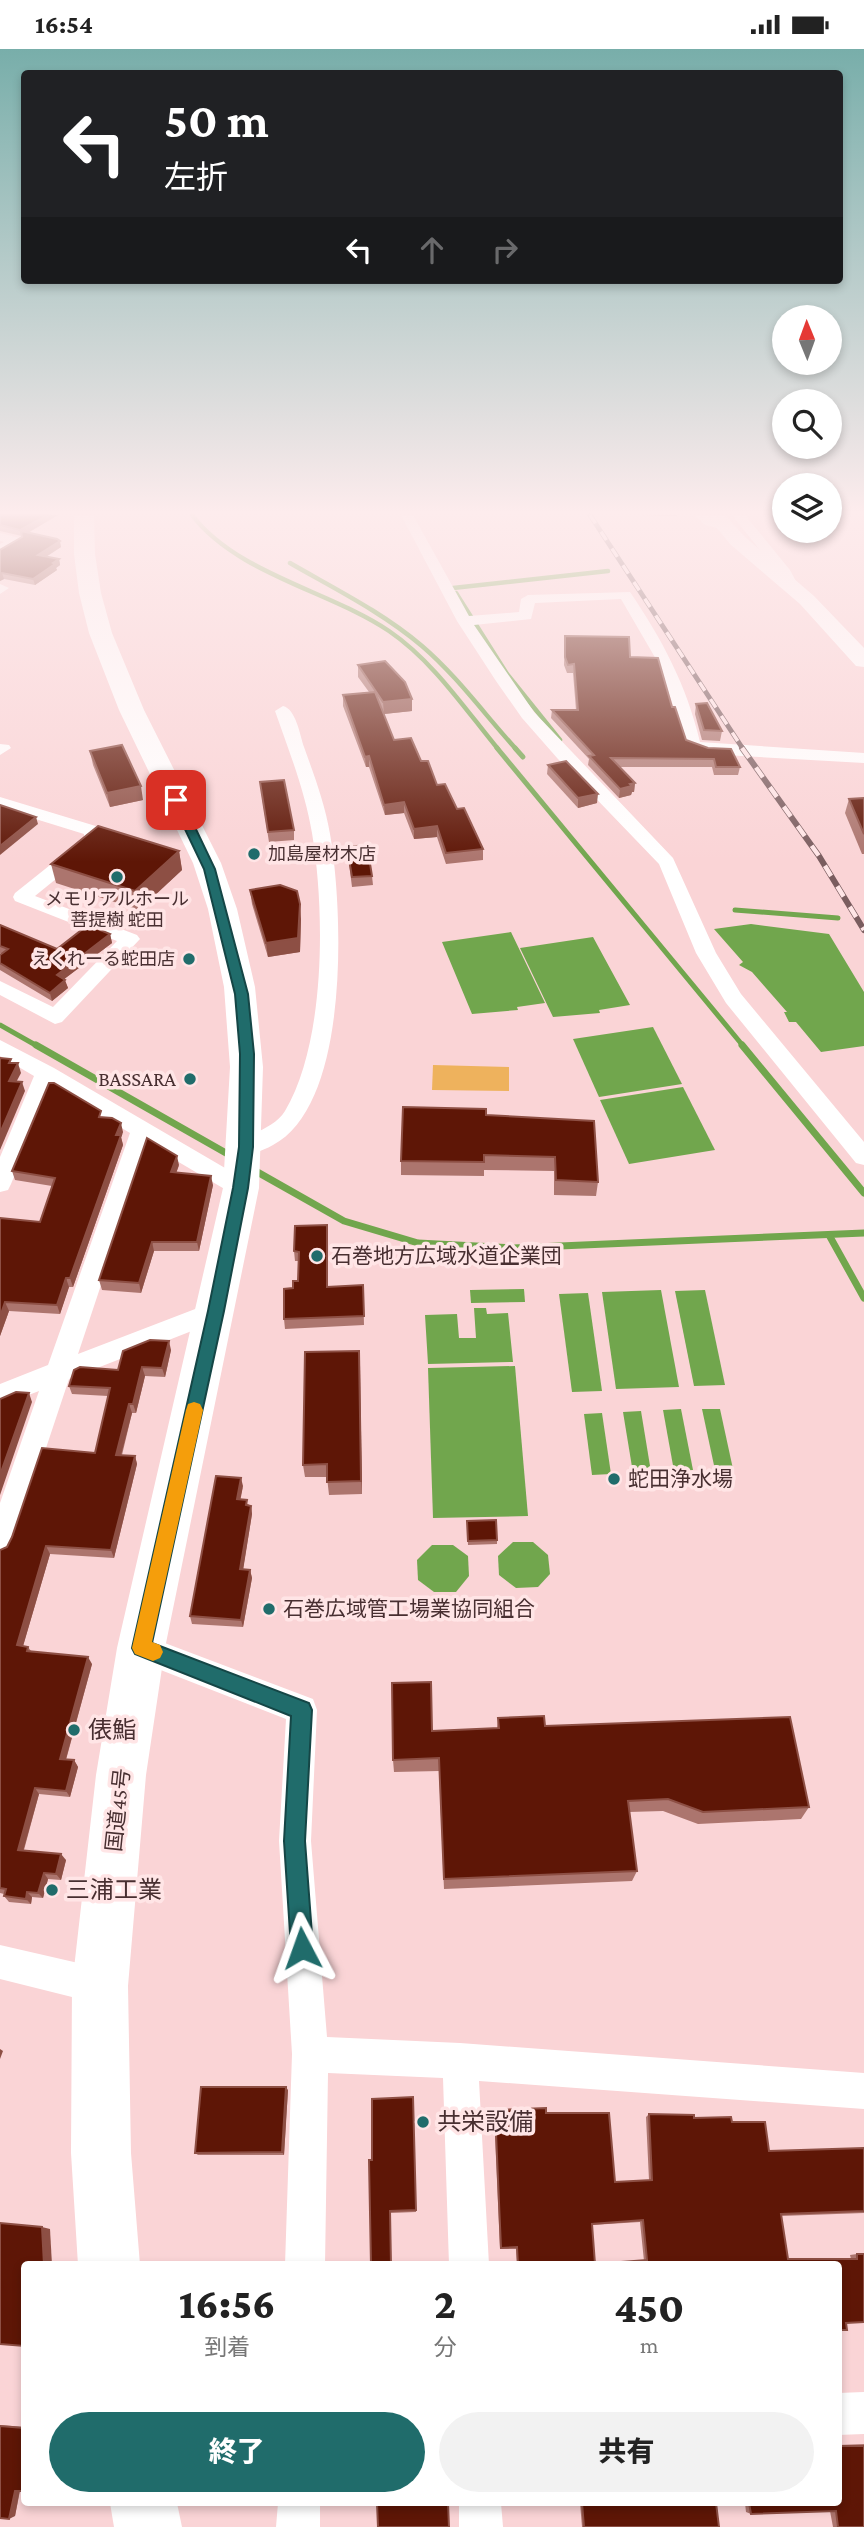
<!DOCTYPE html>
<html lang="ja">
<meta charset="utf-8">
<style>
:root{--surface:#fff;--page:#f2f2f2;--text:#222;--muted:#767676;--accent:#206c6b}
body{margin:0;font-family:"Crimson Pro","Noto Sans JP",serif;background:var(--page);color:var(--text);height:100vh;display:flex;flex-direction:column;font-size:26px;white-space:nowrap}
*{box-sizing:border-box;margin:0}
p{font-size:23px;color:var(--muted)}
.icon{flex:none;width:38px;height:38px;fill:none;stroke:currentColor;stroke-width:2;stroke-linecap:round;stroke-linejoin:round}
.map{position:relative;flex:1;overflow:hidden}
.drawer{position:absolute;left:21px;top:2212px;width:821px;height:245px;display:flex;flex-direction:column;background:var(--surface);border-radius:7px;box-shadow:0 4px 10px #0003}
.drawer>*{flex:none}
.top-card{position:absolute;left:21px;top:21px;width:822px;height:214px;border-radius:7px;box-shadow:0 4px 10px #0003;background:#202124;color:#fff;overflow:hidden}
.needle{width:46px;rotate:359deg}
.controls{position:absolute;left:772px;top:256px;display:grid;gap:14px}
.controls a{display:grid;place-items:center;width:70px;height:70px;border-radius:50%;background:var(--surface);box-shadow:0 4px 10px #0003;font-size:35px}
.pin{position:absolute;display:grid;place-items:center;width:60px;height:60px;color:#fff;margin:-30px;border-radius:14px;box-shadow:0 4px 10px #0006}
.me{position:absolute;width:77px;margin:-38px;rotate:356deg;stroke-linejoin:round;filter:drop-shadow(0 0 5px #0008)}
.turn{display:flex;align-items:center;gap:24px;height:147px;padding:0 28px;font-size:32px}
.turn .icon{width:91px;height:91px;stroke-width:2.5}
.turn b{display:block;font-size:49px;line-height:60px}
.lanes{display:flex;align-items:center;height:66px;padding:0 28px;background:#0003;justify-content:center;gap:35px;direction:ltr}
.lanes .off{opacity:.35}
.eta{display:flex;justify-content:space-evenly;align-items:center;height:119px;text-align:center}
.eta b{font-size:42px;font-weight:800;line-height:49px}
.action{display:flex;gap:14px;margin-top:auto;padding:14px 28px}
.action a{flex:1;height:80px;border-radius:42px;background:var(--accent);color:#fff;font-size:28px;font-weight:800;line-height:80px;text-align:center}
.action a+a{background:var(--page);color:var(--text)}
.status{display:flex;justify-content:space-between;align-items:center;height:49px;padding:0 35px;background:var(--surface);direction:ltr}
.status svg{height:19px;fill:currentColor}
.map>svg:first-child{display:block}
.green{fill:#eeb25d}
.water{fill:#71a64d}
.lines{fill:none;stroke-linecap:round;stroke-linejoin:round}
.stream-far2{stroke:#71a64d;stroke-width:4.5}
.stream-far1{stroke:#71a64d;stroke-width:5}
.stream{stroke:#71a64d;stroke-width:7}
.street{fill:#fff;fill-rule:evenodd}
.secondary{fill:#fff;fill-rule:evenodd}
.highway{fill:#fff;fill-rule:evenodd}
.rail-far1-casing{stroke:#7a5d5f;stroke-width:5}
.rail-casing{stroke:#7a5d5f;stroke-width:6}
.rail-far1{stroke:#ffe5e6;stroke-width:3.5;stroke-dasharray:10;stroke-linecap:butt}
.rail{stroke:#ffe5e6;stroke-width:4.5;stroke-dasharray:12;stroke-linecap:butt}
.wall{fill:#ac756e;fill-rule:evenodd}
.shaded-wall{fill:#8d4f44}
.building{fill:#5e1606;stroke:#8d4f44;stroke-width:2;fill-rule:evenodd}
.route{fill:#206c6b;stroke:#154646;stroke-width:2}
.slow{fill:#f59e0b}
.poi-dot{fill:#206c6b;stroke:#ffe5e6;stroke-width:2.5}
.labels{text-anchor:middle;stroke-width:7;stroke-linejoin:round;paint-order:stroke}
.far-poi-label{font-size:18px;fill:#482f31;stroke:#ffe5e6;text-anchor:start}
.poi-label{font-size:21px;fill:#482f31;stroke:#ffe5e6;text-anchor:start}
.street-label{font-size:21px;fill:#482f31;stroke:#ffe5e6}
.near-poi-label{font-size:24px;fill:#482f31;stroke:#ffe5e6;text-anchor:start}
</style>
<div class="status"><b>16:54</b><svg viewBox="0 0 49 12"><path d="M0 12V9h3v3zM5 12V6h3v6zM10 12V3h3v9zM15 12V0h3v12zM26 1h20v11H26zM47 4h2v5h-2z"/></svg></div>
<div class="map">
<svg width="864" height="2478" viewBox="0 0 864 2478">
<rect width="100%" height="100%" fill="#fad4d6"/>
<path class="green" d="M433 1016 509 1018V1042L432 1041Z"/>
<g class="water">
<path d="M751 875 829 885 864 943V997L821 1003 796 973H789L784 963H787L752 923 739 916 743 913 714 880Z"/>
<path d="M511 883 545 954 517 958 518 961 472 965 442 893Z"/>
<path d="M593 888 630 956 599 961 600 964 553 968 520 899Z"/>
<path d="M653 978 682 1035 599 1048 573 990Z"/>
<path d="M683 1038 715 1101 629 1115 600 1051Z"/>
<path d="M524 1240 525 1253 471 1254 470 1241Z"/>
<path d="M661 1241 679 1338 616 1340 602 1243Z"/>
<path d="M705 1241 725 1336 694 1337 675 1242Z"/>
<path d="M588 1244 602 1342 572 1343 559 1245Z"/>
<path d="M474 1259H486L487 1265 508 1264 513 1313 428 1315 425 1266 457 1265 459 1289H476Z"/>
<path d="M515 1317 528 1467 433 1469 428 1319Z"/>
<path d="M681 1360 693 1421 674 1422 663 1361Z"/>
<path d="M702 1360H720L733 1420 715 1421Z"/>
<path d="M641 1362 651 1423 633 1424 623 1363Z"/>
<path d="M602 1364 611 1425 592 1426 584 1365Z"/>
<path d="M513 1493H533L548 1506 550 1525 538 1538 516 1539 499 1526 498 1507Z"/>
<path d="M432 1496H453L468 1507 469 1527 456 1543H434L418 1531 417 1511Z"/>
</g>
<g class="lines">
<g class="stream-far2">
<path d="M192 466C237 525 330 542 389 582 433 612 465 660 498 700"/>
<path d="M290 514C335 540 382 563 422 597 457 627 485 666 516 700"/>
<path d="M453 539 608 522"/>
<path d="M456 544 507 625 560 691"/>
</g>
<g class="stream-far1">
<path d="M497 699 744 998"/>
<path d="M515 699 523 708"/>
<path d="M735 861 838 869"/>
<path d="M0 976 39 998"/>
</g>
<g class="stream">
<path d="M36 996 233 1108"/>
<path d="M742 996 864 1144"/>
<path d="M252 1120 344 1172 418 1194 513 1199 864 1184"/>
<path d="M829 1186 864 1249"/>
</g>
<g class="street">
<path d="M401 466H413L469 567 519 563 521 550 528 546 630 543C662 590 687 637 700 693L864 704V714L707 705 687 699 660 617 621 550 535 554 531 570 474 576 534 663 673 809 716 904 741 945 864 1093V1116L856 1114 726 954 696 904 659 815 558 710 522 669 496 632 457 572Z"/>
<path d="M695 466H709L731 477 725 481 705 476Z"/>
<path d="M732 466H745L790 521 799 538 797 541H787L779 525Z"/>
<path d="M0 484 20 489 22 492 0 505V495L4 493 0 492Z"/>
<path d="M0 535 9 539 0 545Z"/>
<path d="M283 657C296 660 300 686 304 698 314 726 325 755 330 785 343 859 351 1055 273 1096 262 1102 250 1107 238 1104L235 1098C242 1085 273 1082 285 1062 326 993 325 861 312 784 305 742 289 702 275 662Z"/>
<path d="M0 695 9 696 11 699 0 706Z"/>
<path d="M0 748 99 778 102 791 99 795 35 847 137 886 140 890 62 973 55 975 0 946V932L53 958 117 892 15 852 13 848 15 844 84 789V785L0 759Z"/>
<path d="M0 991 54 1019 249 1133 252 1139 249 1145 241 1147 233 1145 148 1095 78 1305 216 1252 225 1255 228 1262 225 1269 69 1330 14 1495 10 1504 0 1508V1454L39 1342 0 1357V1335L48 1316 130 1084 51 1037 11 1135 8 1141 0 1143V1108L34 1027 0 1007Z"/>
<path d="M141 1585 313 1650 317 1661 311 1792 327 1988 460 1994 864 2024V2060L479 2032 489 2216H449L443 2029 328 2024 325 2216H285L292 2005 279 1792 286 1670 130 1609 126 1599 130 1589Z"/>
<path d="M0 1896 100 1919 112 1925 118 1937 112 1949 100 1955 0 1930Z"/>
<path d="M864 2343V2385L838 2386V2344Z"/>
<path d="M278 2454H320V2478H276Z"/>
<path d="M459 2454H501L503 2478H459Z"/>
</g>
<path class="secondary" d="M706 466H725L744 487 814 547 864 599V618L856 617 800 555 730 495Z"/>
<g class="highway">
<path d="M74 466H94L95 505 101 544 112 584 144 661 221 814 237 860 255 938 263 1018 259 1139 165 1599 146 1726 128 1937 131 2104 140 2216H78L71 2104 72 1937 96 1726 117 1599 223 1139 230 1018 224 938 208 860 193 814 119 661 89 584 79 544 74 505Z"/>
<path d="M110 2454H177L182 2478H114Z"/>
</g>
<defs>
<path id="rail-far1" d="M590 466 743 700"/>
<path id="rail" d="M742 699 819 807 864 881"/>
</defs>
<use href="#rail-far1" class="rail-far1-casing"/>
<use href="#rail" class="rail-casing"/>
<use href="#rail-far1" class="rail-far1"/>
<use href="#rail" class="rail"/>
</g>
<g class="wall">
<path d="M0 466H58L28 484 61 498 46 508 59 510 60 516 56 519 57 521 35 536 4 530 0 532V501L22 488V487L0 482Z"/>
<path d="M637 466H677V467Z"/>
<path d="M565 587 630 608 672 658 686 691 740 718 738 726H714L712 718H619L635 734 634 743H632L631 746 619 749 588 716 589 710 551 669 552 661H576L573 624H567L564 616Z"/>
<path d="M358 616 412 650V662L384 665 394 691 421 712 437 736 457 760 483 800V811L446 815 437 788 414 790 404 764 385 766 369 718H366L343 657V646L369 643 358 628Z"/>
<path d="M696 655 722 682 720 692 702 691 695 665Z"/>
<path d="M90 702 143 751 110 758 93 716Z"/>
<path d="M548 716 597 754 578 759 547 725Z"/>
<path d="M261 742 294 781V791L269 793Z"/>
<path d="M864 749V805H862L845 764 849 750Z"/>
<path d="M347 798 372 827 373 836 352 838Z"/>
<path d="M179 802 182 821 139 861 56 834 51 815Z"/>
<path d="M250 841 301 870 300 903 268 908 252 855Z"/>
<path d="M0 876 57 900 110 885 112 894 64 930 68 939 52 952 0 921V906L2 905 0 904Z"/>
<path d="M486 1066 598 1133 596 1147 554 1146V1122L484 1121V1127L401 1126V1112Z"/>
<path d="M103 1068 123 1083 121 1088 123 1096 73 1238H69L60 1265 9 1262 0 1287V1169L40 1173 52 1137 15 1131 12 1122Z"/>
<path d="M179 1116 176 1124 213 1136 199 1202H154L141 1244 102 1241 99 1231Z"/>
<path d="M328 1186V1238L363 1236 364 1276 285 1280 284 1270 293 1239 298 1232V1212H295L294 1202Z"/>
<path d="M171 1301 165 1328 145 1327 136 1364H132L122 1406 135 1407 137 1415 114 1509 50 1505 23 1597 28 1598 31 1602 92 1615 66 1711H74L78 1718 70 1748 39 1745 24 1801 66 1811 61 1831 48 1830 43 1849 32 1848 31 1855 9 1853 4 1847V1845L0 1844V1501L7 1498 95 1404 108 1347 72 1345 69 1337 118 1321Z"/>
<path d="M359 1302 362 1445 329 1446 327 1428H305L303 1416Z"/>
<path d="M243 1437 240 1450 251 1457 252 1465 243 1520 250 1521 252 1529 243 1578 192 1575 190 1567Z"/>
<path d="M467 1472 497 1491V1495L468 1496Z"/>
<path d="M498 1669 545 1677 809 1758 801 1770 698 1775 663 1762 629 1763 637 1822 632 1832 444 1840 439 1722 394 1723 393 1711 497 1679Z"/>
<path d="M288 2041 284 2106H198L195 2104Z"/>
<path d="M413 2048 416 2163 391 2164 372 2111Z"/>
<path d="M495 2061 546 2064 615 2133 649 2131 646 2068 649 2065 732 2073 769 2102 864 2099V2164L781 2167 788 2210H851L850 2206 857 2205 864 2274 838 2216H517L516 2200H500L494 2064ZM640 2173 644 2212 595 2215 592 2176Z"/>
<path d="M0 2376 24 2378V2442H20L15 2467 0 2469Z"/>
<path d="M864 2395V2478H833L830 2462 751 2465 746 2463 745 2454H838V2396Z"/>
<path d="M580 2454H716L719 2478H582Z"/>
</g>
<g class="shaded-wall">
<path d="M47 466H58L22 487 20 481Z"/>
<path d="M60 492 61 498 39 512 38 506Z"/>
<path d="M59 510 60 516 56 519 57 521 35 536 33 530Z"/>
<path d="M2 524 4 530 0 532V525Z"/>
<path d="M412 650V662L384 665 383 653Z"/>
<path d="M369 707V718H366L365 708Z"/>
<path d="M635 734 634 743H632L631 746 619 749 620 740Z"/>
<path d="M141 737 143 751 110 758 107 744Z"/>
<path d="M598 745 597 754 578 759V749Z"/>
<path d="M404 753V764L385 766 384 756Z"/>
<path d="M36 768 38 775 0 806V797Z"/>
<path d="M437 777V788L414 790V780Z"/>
<path d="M179 802 182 821 139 861 135 842Z"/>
<path d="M300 855 301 870 300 903 268 908 266 894Z"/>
<path d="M110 885 112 894 59 934 57 926Z"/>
<path d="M65 931 68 939 52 952 50 944Z"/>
<path d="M18 1014 21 1024 12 1041 9 1032Z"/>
<path d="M22 1033 25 1042 0 1101V1084Z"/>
<path d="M121 1074 123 1083 121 1088 123 1096 73 1238 70 1229Z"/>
<path d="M177 1107 179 1116 173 1133 171 1123Z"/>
<path d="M211 1127 213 1136 199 1202 197 1193Z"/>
<path d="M327 1176 328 1186V1247L327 1238Z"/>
<path d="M152 1193 154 1202 141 1244 139 1234Z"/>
<path d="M66 1229 69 1238 60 1265 57 1256Z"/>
<path d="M5 1253 9 1262 0 1287V1268Z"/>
<path d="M169 1292 171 1301 165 1328 162 1319Z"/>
<path d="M359 1302 360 1315 362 1445 361 1432Z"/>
<path d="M142 1318 145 1327 136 1364 133 1355Z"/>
<path d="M29 1344 32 1353 0 1446V1426Z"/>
<path d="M129 1355 132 1364 119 1414 116 1406Z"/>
<path d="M135 1407 137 1415 114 1509 111 1501Z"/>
<path d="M241 1429 243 1437 239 1458 237 1450Z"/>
<path d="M251 1457 252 1465 242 1528 240 1520Z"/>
<path d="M46 1497 50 1505 21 1604 17 1596Z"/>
<path d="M250 1521 252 1529 243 1578 241 1571Z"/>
<path d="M88 1608 92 1615 64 1717 60 1710Z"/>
<path d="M74 1711 78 1718 70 1748 66 1742Z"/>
<path d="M35 1739 39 1745 22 1806 18 1801Z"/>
<path d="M61 1805 66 1811 61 1831 56 1825Z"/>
<path d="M44 1824 48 1830 43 1849 38 1844Z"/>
<path d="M27 1843 32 1848 31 1855 26 1850Z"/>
<path d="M0 2000 3 2002 0 2010Z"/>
<path d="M286 2038 288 2041 284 2106 282 2103Z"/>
<path d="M42 2178 50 2180 52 2216H44Z"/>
<path d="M20 2440 15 2467 9 2470 15 2442Z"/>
</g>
<g class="building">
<path d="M0 466H47L20 481 0 476Z"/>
<path d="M21 482 57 490 60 492 38 506 59 510 53 514 55 515 33 530 2 524 0 525V501L22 488Z"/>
<path d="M565 587 629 588 630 608 658 609 672 658H675L686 691 708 699 731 700 740 718H716L714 710 611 709 635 734 630 735 632 737 620 740 589 707 594 706 552 661H578L574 615 568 616 565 608Z"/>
<path d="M385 612 405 633 412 650 383 653 358 616Z"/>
<path d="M375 643 394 691 411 689 421 712H428L437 736 445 735 457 760 464 759 483 800 446 804 437 777 414 780 404 753 384 756 369 707 365 708 343 646Z"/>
<path d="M707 654 722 682 704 681 696 655Z"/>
<path d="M122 696 141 737 107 744 90 702Z"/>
<path d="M566 712 598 745 578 749 548 716Z"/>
<path d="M284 731 294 781 268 783 260 733Z"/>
<path d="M864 749V785L849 750Z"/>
<path d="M0 756 36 768 0 797Z"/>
<path d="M98 777 179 802 135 842 51 815Z"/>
<path d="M367 796 372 827 352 828 347 798Z"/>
<path d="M280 836 297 842 300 855 298 889 266 894 250 841Z"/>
<path d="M0 876 57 900 88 876 110 885 57 926 65 931 50 944 0 914V906L8 900 0 897Z"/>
<path d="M0 1009 11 1010 9 1014H18L9 1032 22 1033 0 1084Z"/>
<path d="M49 1034H54L101 1062 99 1068 112 1069 121 1074 116 1086H121L70 1229H66L57 1256 5 1253 0 1268V1169L40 1173 55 1129 12 1122Z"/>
<path d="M403 1058 486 1060V1066L594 1072 598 1133 556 1131 555 1108 484 1106V1113L401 1112Z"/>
<path d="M147 1089 177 1107 171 1123 211 1127 197 1193H152L139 1234 99 1231Z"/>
<path d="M327 1176V1238L363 1236 364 1267 284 1270V1240L293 1239V1232H298L299 1203 294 1202 295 1177Z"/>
<path d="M150 1291 169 1292 162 1319 142 1318 133 1355H129L116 1406 135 1407 111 1501 46 1497 17 1596 28 1598 27 1602 88 1608 60 1710 74 1711 66 1742 35 1739 18 1801 61 1805 56 1825 44 1824 38 1844 27 1843 26 1850 4 1847 6 1840 0 1839V1501L7 1498 12 1488 42 1399 95 1404 110 1339 69 1337 74 1321 80 1318 118 1321 123 1302Z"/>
<path d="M359 1302 361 1432 327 1433V1415L303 1416 305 1303Z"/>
<path d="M16 1343 29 1344 0 1426V1350Z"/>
<path d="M216 1427 241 1429 237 1450 247 1451 246 1456 251 1457 240 1520 250 1521 241 1571 190 1567Z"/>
<path d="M496 1471 497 1491 468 1492 467 1472Z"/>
<path d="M431 1633 432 1682 499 1679 498 1669 544 1667 545 1677 790 1668 809 1758 703 1763 668 1750 628 1752 637 1822 444 1830 439 1709 393 1711 392 1634Z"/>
<path d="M201 2038H286L282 2103 195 2104Z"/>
<path d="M413 2048 416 2161 390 2162 391 2216H371L369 2111H372V2050Z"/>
<path d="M546 2059V2064H609L615 2133 652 2131 649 2065 694 2066V2069L731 2068 732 2073H765L769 2102 864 2099V2162L781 2165 788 2210H857V2205H864V2273L846 2274 847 2281H838V2216H518L517 2198 501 2199 495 2061ZM643 2171 647 2211 595 2215 592 2175Z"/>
<path d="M0 2174 42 2178 44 2216H24V2297L0 2295Z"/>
<path d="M0 2377 24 2379V2442H15L9 2470 0 2469Z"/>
<path d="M838 2397H864V2478H838L836 2462 751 2465 749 2454H838Z"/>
<path d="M377 2454H448L449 2478H378Z"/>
<path d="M582 2454H716L719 2478H584Z"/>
</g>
<linearGradient id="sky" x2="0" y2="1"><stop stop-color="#78aeaa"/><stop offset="0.57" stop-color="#fdeced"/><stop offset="1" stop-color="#fdeced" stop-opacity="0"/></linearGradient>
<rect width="864" height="813" fill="url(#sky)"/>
<path class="route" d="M176 748 182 751 215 820 248 945 254 1005 253 1098 248 1139 224 1262 152 1594 309 1654 312 1661 305 1792 313 1899 310 1906 302 1910 294 1906 291 1899 284 1792 291 1667 135 1605 132 1599 208 1262 233 1139 239 1098 240 1005 235 945 204 820 171 751Z"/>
<path class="slow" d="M194 1353 200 1355 203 1361 152 1593 160 1596 163 1603 160 1609 153 1612 135 1605 132 1599 186 1361 188 1355Z"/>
<g class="poi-dot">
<circle cx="254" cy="805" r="7"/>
<circle cx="117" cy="828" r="7"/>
<circle cx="189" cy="910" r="7"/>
<circle cx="190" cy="1030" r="7"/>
<circle cx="317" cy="1207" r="7"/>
<circle cx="614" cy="1430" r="7"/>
<circle cx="269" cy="1560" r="7"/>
<circle cx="74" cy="1681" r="7"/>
<circle cx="52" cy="1841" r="7"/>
<circle cx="423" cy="2073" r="7"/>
</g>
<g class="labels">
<g class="far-poi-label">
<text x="268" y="811">加島屋材木店</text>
<text x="117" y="856" text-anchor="middle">メモリアルホール<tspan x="117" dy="21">菩提樹 蛇田</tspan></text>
<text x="175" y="916" text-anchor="end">えくれーる蛇田店</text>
</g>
<g class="poi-label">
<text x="176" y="1037" text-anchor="end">BASSARA</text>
<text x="331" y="1214">石巻地方広域水道企業団</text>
<text x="628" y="1437">蛇田浄水場</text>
<text x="283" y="1567">石巻広域管工場業協同組合</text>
</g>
<g class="street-label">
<text transform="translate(118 1761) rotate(-84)" y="7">国道45号</text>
</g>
<g class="near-poi-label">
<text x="88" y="1689">俵鮨</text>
<text x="66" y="1849">三浦工業</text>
<text x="437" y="2081">共栄設備</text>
</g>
</g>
</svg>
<div class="controls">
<a><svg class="needle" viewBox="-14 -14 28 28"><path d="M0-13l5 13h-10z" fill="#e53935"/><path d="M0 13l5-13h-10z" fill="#767676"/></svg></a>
<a><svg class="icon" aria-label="search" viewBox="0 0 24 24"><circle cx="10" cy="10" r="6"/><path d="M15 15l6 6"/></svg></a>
<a><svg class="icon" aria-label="layers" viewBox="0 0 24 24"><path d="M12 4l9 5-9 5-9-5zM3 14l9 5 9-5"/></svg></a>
</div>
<div class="pin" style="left:176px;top:751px;background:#d93025"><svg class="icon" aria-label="arrive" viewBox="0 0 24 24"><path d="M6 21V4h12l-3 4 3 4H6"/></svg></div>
<svg class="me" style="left:302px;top:1899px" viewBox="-20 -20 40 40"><path d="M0-17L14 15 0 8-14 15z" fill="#206c6b" stroke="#fff" stroke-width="4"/></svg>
<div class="top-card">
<div class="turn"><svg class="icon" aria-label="left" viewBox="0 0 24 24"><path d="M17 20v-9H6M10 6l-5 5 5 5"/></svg><div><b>50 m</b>左折</div></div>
<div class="lanes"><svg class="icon" aria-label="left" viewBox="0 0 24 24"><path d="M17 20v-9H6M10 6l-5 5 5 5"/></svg><svg class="icon off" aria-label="ahead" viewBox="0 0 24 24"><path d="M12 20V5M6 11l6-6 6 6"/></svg><svg class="icon off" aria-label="right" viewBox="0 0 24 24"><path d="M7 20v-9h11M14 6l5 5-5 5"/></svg></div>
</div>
<section class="drawer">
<div class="eta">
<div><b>16:56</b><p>到着</p></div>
<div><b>2</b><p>分</p></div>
<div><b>450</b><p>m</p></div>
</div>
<div class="action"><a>終了</a><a>共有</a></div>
</section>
</div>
